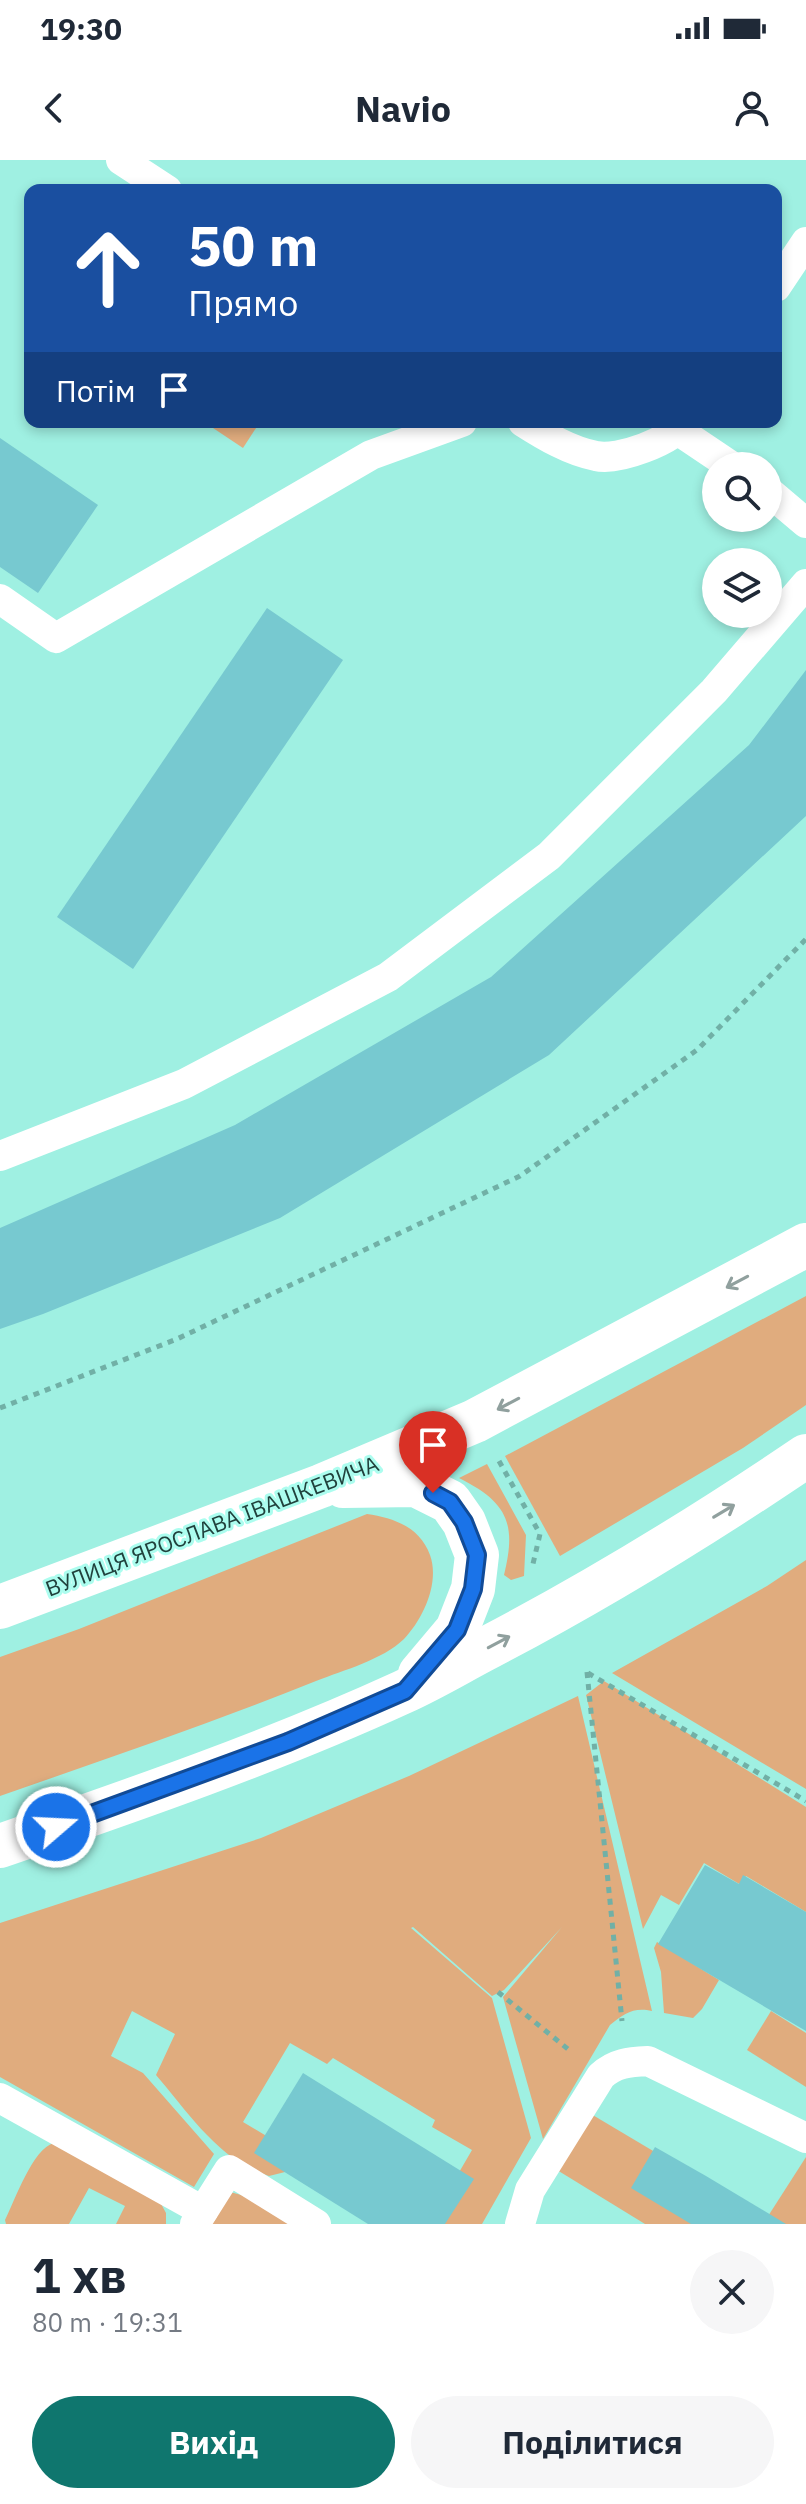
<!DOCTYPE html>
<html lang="uk">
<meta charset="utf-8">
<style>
:root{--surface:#fff;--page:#f6f6f7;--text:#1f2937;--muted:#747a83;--accent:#0f766e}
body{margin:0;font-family:"IBM Plex Sans",sans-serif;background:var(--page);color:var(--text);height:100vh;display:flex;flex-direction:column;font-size:30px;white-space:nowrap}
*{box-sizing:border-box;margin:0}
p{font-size:26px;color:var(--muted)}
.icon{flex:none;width:44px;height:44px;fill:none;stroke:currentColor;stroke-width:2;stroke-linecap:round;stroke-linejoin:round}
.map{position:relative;height:2064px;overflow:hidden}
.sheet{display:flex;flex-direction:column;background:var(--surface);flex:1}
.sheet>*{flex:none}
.guide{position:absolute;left:24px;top:24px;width:758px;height:244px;border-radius:16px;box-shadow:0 4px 12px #0003;background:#1a4fa0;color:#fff;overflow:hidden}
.buttons{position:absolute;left:702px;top:292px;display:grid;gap:16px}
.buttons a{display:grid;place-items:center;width:80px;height:80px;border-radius:50%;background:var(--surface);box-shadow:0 4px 12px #0003;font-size:40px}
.pin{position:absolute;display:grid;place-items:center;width:68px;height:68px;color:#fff;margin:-82px -34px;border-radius:50% 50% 50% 0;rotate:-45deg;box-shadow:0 0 8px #0007}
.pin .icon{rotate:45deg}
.me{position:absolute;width:88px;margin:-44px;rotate:71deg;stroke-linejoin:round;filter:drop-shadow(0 0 6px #0008)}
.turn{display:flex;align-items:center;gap:28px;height:168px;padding:0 32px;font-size:36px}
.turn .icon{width:104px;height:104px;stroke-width:2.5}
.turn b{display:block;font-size:56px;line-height:68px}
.then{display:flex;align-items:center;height:76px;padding:0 32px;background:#0003;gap:16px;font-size:30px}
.round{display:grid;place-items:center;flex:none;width:84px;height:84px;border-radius:42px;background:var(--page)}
.head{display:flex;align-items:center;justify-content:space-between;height:136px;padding:0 32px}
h1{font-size:48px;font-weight:700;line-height:60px}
.action{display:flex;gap:16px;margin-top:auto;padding:16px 32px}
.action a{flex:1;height:92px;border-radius:48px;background:var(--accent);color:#fff;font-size:32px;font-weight:700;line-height:92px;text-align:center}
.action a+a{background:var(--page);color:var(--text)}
.status{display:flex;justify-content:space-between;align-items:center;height:56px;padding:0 40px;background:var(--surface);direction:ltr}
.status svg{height:22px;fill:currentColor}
header{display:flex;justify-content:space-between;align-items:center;height:104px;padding:0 32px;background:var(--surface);font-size:36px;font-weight:700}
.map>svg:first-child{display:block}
.green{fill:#e0ac7e}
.building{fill:#77c9d0}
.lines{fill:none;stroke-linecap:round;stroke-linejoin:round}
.path{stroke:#71b0a6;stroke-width:5;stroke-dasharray:6 6;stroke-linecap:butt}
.service{stroke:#fff;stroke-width:30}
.secondary{stroke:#fff;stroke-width:44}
.oneway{stroke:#90a09e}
.route-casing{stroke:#114b97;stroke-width:20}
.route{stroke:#1a73e8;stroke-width:14}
.labels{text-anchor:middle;stroke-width:6;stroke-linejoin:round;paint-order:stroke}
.street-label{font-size:22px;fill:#20413c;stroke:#acfdef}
</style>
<div class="status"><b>19:30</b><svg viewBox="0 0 49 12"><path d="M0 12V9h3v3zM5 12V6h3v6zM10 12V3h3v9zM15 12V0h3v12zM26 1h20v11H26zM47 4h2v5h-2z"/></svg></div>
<header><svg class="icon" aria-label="back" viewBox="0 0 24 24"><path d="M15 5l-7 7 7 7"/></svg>Navio<svg class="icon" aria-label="person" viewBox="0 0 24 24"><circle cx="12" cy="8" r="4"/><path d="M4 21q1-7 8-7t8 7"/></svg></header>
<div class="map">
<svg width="806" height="2064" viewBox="0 0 806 2064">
<rect width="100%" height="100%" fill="#9ff0e2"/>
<g class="green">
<path d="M204 262H260L243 288Z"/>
<path d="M806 1136V1245L743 1288 560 1396 505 1296Z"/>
<path d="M487 1304 526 1375 524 1416 511 1420 504 1415C517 1363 507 1342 459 1318Z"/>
<path d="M367 1354C394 1358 420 1367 430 1395 440 1423 423 1459 404 1479 382 1500 344 1510 316 1521 212 1563 106 1599 0 1636V1497L79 1469Z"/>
<path d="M806 1400V1629L612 1513 767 1426Z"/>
<path d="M604 1521 806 1647V1752L746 1716 741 1725 704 1703 679 1745 661 1735 643 1769 586 1535Z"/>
<path d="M578 1536 652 1851C633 1847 624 1854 610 1865L543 1979 503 1837 562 1767 504 1830 492 1836 413 1767 411 1768 492 1838 531 1978 482 2064H429L472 1990 432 1967 435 1960 333 1898 327 1904 290 1883 243 1962 303 1998 293 2010 269 2016C219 2001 188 1952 156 1915L175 1874 132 1851 111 1896 143 1913 214 1994 194 2027 0 1917V1763L261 1678 409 1616Z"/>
<path d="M657 1782 719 1820 702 1849 693 1858 664 1853 661 1812 654 1788Z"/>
<path d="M771 1851 806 1873V1927L747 1890Z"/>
<path d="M591 1954 717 2029 752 2064H645L557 2010Z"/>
<path d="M54 1983 159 2040 166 2053V2064H116L125 2046 89 2028 69 2064H6L5 2060C15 2040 33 1988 54 1983Z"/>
<path d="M806 1997V2064H763Z"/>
<path d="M230 2032 245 2036 289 2064H205Z"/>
</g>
<g class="building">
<path d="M0 278 98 345 38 433 0 407Z"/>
<path d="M267 448 343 500 133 809 57 757Z"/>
<path d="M806 510V656L549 895 280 1058 43 1154 0 1169V1068L235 965 491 817 749 585Z"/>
<path d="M705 1705 739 1724 743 1715 806 1752V1871L658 1784Z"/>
<path d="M303 1913 474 2019 445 2064H368L254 1993Z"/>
<path d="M655 1987 706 2016 786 2064H691L631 2028Z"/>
</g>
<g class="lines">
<g class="path">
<path d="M0 1248 177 1179 520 1016 697 890 806 779"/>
<path d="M499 1301 540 1374 532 1408"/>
<path d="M587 1512 622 1861"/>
<path d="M588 1513 806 1641"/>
<path d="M498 1832 569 1890"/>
</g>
<g class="service">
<path d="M121 0 167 30"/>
<path d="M776 127 806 82"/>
<path d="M523 262C545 276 570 291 596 296 618 301 672 281 685 262"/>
<path d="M679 271 731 306"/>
<path d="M768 331 806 363"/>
<path d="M0 439 56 478 371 295 462 262"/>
<path d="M0 996 184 924 388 817 549 696 714 531 806 424"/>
<path d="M0 1938 203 2051"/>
<path d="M195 2064 229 2010 316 2064"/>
<path d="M520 2064 530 2030 601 1916C615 1903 629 1902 648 1901L806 1978"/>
</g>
<g class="secondary">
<path d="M343 1326 416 1325 450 1342 464 1362 477 1395 473 1429 457 1470 420 1514"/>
<path d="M0 1447 321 1326 475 1261 806 1085"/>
<path d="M0 1686C136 1639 272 1592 403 1532 432 1519 460 1502 489 1487 598 1430 704 1365 806 1296"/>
</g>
</g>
<defs><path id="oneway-shaft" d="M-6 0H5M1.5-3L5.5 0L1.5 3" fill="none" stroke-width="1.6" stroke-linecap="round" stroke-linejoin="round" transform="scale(2)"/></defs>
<g class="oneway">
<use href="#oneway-shaft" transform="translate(737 1122) rotate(152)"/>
<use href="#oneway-shaft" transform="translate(508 1244) rotate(152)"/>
<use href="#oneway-shaft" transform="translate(724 1351) rotate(-31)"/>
<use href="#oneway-shaft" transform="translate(499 1482) rotate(-28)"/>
</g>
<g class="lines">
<defs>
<path id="route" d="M56 1667 288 1582 405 1531 457 1470 473 1429 477 1395 464 1362 450 1342 433 1333"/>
</defs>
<use href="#route" class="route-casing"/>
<use href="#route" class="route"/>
</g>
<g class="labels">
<g class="street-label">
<text transform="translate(212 1366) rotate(-21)" y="8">ВУЛИЦЯ ЯРОСЛАВА ІВАШКЕВИЧА</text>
</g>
</g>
</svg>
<div class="buttons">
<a><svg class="icon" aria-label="search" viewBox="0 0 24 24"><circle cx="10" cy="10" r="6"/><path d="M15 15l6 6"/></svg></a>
<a><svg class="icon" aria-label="layers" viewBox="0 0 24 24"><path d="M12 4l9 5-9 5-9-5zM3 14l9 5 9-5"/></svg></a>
</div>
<div class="pin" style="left:433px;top:1333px;background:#d93025"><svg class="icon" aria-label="arrive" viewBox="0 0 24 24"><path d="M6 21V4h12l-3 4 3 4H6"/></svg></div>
<svg class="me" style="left:56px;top:1667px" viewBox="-20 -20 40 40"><circle r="17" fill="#1a73e8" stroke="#fff" stroke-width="3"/><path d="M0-11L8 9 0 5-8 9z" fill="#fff"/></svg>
<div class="guide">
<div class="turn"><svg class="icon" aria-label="ahead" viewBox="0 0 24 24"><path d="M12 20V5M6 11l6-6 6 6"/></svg><div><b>50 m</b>Прямо</div></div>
<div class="then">Потім<svg class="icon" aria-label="arrive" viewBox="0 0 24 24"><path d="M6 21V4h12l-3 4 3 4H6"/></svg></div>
</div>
</div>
<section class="sheet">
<div class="head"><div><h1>1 хв</h1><p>80 m · 19:31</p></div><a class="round"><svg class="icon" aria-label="close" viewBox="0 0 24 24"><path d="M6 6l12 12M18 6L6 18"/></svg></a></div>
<div class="action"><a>Вихід</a><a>Поділитися</a></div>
</section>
